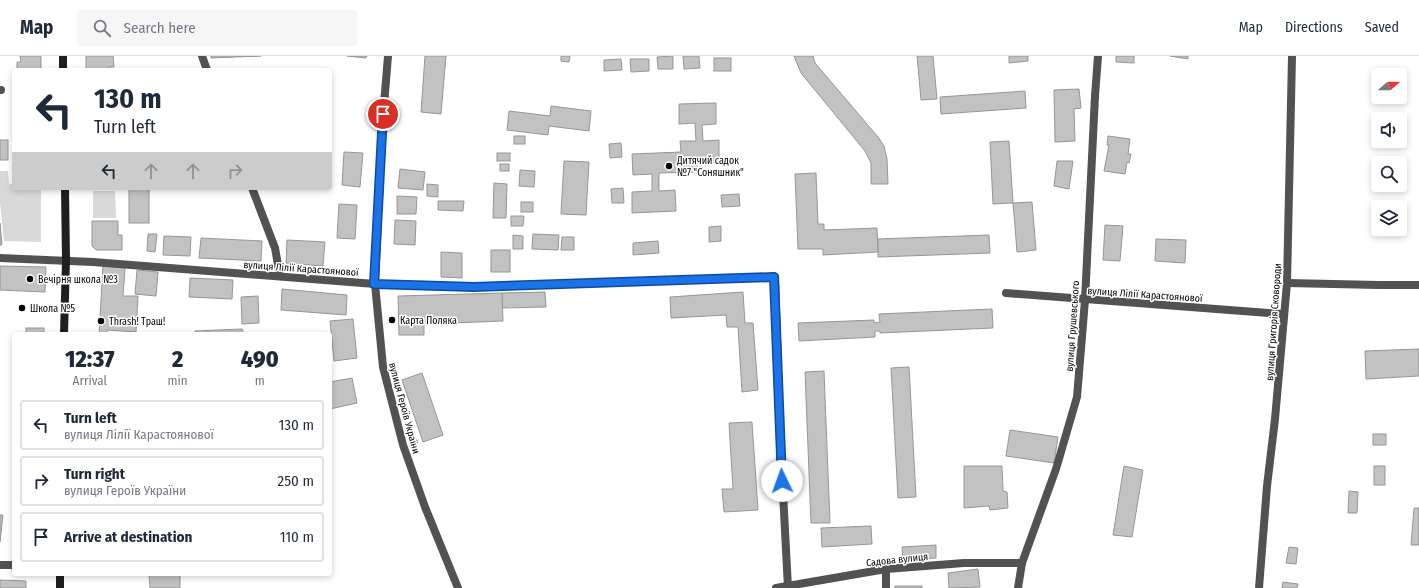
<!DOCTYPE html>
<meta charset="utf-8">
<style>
:root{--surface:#fff;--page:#f6f6f7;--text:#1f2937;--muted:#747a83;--line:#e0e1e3}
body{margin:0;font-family:"Fira Sans Condensed",sans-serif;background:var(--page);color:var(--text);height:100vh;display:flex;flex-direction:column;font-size:15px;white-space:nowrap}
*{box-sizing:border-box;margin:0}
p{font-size:13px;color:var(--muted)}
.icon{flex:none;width:22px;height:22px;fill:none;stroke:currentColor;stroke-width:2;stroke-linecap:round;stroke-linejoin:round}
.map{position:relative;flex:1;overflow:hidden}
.sheet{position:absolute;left:12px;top:276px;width:320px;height:244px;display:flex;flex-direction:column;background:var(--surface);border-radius:4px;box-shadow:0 2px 6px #0003}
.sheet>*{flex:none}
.top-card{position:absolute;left:12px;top:12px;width:320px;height:122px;border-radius:4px;box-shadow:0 2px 6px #0003;background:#fff;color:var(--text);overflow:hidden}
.needle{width:26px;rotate:70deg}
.controls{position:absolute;left:1371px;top:12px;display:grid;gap:8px}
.controls a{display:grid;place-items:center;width:36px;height:36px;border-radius:4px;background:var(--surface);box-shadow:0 2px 6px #0003;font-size:20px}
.pin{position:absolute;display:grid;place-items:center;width:34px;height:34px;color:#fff;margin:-17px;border:2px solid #fff;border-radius:50%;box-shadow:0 1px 4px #0007}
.me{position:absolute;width:44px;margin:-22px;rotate:357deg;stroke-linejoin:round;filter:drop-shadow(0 0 3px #0008)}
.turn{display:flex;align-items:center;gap:14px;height:84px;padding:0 16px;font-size:18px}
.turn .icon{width:52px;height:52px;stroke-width:2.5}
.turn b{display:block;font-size:28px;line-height:34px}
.lanes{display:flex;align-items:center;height:38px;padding:0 16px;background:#0003;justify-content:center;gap:20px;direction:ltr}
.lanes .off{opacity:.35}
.eta{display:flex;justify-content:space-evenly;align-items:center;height:68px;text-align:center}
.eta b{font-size:24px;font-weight:800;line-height:28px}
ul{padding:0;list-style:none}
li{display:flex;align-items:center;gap:12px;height:50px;margin:0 8px 6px;padding:0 8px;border:2px solid var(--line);border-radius:4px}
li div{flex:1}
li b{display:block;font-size:15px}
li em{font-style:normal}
header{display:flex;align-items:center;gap:24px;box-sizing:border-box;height:56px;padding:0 20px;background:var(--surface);border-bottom:1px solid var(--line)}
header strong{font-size:19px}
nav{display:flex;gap:22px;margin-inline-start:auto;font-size:14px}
.search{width:280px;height:36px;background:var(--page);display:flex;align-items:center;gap:10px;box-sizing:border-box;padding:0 14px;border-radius:4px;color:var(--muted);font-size:15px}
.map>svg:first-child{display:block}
.green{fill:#d9d9d9}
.building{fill:#c2c2c2;stroke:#969696}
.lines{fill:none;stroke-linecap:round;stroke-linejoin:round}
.street{stroke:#525252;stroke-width:8}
.secondary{stroke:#1f1f1f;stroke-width:8}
.route-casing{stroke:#114b97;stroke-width:10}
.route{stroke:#1a73e8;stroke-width:7}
.poi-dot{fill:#000;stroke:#fff;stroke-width:1.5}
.labels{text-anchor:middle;stroke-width:3;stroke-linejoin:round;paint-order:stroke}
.poi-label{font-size:10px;fill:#000;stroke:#fff;text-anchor:start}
.street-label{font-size:10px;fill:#000;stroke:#fff}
</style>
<header>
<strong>Map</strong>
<div class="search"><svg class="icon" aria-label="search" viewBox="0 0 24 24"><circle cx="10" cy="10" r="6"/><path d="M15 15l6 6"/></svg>Search here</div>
<nav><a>Map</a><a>Directions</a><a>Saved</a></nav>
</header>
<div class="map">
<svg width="1419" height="532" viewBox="0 0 1419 532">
<rect width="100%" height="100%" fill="#fff"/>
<g class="green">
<path d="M0 115H8L9 128H14V132H41V186L4 185 0 146Z"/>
<path d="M93 135H115L116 162H93Z"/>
</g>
<g class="building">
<path d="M20 0H41V14H17V6H21Z"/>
<path d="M86 0H113L114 11H108V14H86Z"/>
<path d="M211 0H261L211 2Z"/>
<path d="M347 0H367L366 2Z"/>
<path d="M425 0H446L441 58 421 56Z"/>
<path d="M561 0H570L569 6 561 5Z"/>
<path d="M673 0V13H658L657 1Z"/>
<path d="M683 0H699L700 12 684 13Z"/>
<path d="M794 0H813L815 7 878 81 884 90 887 103 888 128H871V107L865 95 801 17Z"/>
<path d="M917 0H933L937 43 921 44Z"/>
<path d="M1009 0H1028V5L1009 7Z"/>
<path d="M1116 0H1134V7L1116 6Z"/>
<path d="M1170 0H1188V3Z"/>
<rect x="714" y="2" width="17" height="13"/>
<path d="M621 3 622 14 604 15V4Z"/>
<path d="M630 3H649V15L631 16Z"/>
<path d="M1079 33 1081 52 1074 53 1075 85 1055 86 1054 34Z"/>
<path d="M1025 35 1026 52 941 58 940 41Z"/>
<path d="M716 47V68L702 69 703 85 719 84V106L697 107V116L659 117V135L675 134 676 155 632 157V136L652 135V118L633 119 632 98 681 96 680 85H696L695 67 679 68V48Z"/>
<path d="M551 50 591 55 589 75 549 70 548 79 507 74 509 55 550 60Z"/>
<rect x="514" y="80" width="11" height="8"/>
<path d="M1108 80 1130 83 1128 98H1131L1129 107 1127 106 1125 118 1104 115 1109 89H1107Z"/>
<rect x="0" y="84" width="8" height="20"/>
<path d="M1009 85 1013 147 993 148 990 86Z"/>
<path d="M621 87 622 101 610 102 609 88Z"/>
<path d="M344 96 363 97 360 131 342 129Z"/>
<rect x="497" y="97" width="13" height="8"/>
<path d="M564 105 589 106 586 159 561 158Z"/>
<path d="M1057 105H1073L1069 133 1054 130Z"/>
<rect x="500" y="108" width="9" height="7"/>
<path d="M400 113 425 116 423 134 398 132Z"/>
<path d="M520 114 535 115 534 131 519 130Z"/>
<path d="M816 117 818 168H824V174L877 172 878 196 823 199V193H798L795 118Z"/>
<path d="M494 127 507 128 506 162H493Z"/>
<path d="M427 128 438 129V141L427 140Z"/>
<rect x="129" y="132" width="20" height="35"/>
<path d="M623 132 624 147H612L611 133Z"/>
<path d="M739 138 740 150 722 151 721 139Z"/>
<path d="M397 140 417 141 416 158H397Z"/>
<path d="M438 145H464L463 155 438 154Z"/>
<rect x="521" y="146" width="12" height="10"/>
<path d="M1032 146 1036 194 1017 196 1013 147Z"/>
<path d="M339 148 357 149 355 183 337 182Z"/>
<path d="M511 160H524L523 170H511Z"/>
<path d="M395 164 416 165 415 189 394 188Z"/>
<path d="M92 165H118V179H122V194H96L92 190Z"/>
<path d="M0 167 2 189H0Z"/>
<path d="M1105 169 1123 170 1120 205 1103 204Z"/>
<path d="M721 170V185L709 186V171Z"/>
<path d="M148 178H157L155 196 147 195Z"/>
<path d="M533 178 559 179 558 194 532 193Z"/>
<path d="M513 179 523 180V193H513Z"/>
<path d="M989 179 990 197 878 201V183Z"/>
<path d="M164 180 191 181 190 200 163 199Z"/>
<path d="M562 181H574V194H561Z"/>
<path d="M201 182 262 185 261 205 199 202Z"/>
<path d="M1156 183 1186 184 1185 207 1155 205Z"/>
<path d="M287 184 325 186 323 210 286 207Z"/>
<path d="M658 185 659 197 633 199V187Z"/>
<rect x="491" y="194" width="19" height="22"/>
<path d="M441 196 462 197V222L441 221Z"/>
<path d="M0 210 46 211 45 236 0 234Z"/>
<path d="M103 210 125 212 123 240H138L136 276 107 274V278H99Z"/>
<path d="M137 214 158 216 156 240 135 238Z"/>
<path d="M190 222 233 224 232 243 189 241Z"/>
<path d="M282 233 347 239 346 259 281 254Z"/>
<path d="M545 236 546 251 502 252V237Z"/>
<path d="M743 236 745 267H753L758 334 742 336 738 271H727L726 259 671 262 670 241Z"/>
<path d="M502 237 503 265 424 268V279H399L398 240Z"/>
<path d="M258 240 259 267 242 268 241 241Z"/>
<path d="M992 253 993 272 880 277V275H875V281L799 285 798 267 874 264V267L880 266 879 258Z"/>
<path d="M353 263 357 302 334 305 330 265Z"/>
<rect x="26" y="272" width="18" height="6"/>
<path d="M242 273 244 278H195V275Z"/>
<path d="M1419 293V320L1366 323 1365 295Z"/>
<path d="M909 311 916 441 898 442 891 312Z"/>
<path d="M824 315 830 467H811L805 316Z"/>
<path d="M422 317 443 379 423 386 402 324Z"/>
<path d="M352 322 357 347 330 353V326Z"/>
<path d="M752 366 758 454 724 456 722 433H733L729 367Z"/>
<path d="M1010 374 1058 381 1054 407 1006 400Z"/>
<rect x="1373" y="378" width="13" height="11"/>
<path d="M964 410H1002L1003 435 1007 436 1008 452 990 454 989 450 964 452Z"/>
<path d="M1124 410 1143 414 1132 481 1113 479Z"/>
<rect x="1374" y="410" width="11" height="19"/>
<path d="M1349 435 1358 436 1357 457H1348Z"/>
<path d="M1414 452H1419V489H1411Z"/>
<path d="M0 459H3L0 486Z"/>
<path d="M871 470 872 488 822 491 821 472Z"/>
<path d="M936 489V502L903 504 902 491Z"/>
<path d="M1289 491 1298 492 1296 508 1286 507Z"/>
<path d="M978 513 980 531 949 532 948 517Z"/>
<path d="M149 518H180V532H150Z"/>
<path d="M0 524 26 525V532H0Z"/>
<path d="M1283 526 1298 528 1297 532H1282Z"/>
<rect x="895" y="530" width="27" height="2"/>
</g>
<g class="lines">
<g class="street">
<path d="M202 0 207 14"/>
<path d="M388 0 382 73 375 228 383 311 403 389 425 451 458 532"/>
<path d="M0 34H1"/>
<path d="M252 132 275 192 280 220"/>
<path d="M0 202 93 206 375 228 475 231 775 221 780 379 788 532"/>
<path d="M1287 227 1379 229H1419"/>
<path d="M1006 237 1283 258"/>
<path d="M0 509H14"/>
<path d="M886 513V532"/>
<path d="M776 532 886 513 964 507H1022"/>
<path d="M1018 532 1022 507 1056 413 1077 341 1085 244 1095 40 1098 0"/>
<path d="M1259 532 1267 430 1275 363 1287 227 1292 1"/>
</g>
<g class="secondary">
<path d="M63 0V14"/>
<path d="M64 278 66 204 65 132"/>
<path d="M60 518V532"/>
</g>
</g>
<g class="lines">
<defs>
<path id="route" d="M383 58 374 228 474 231 774 221 782 425"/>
</defs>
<use href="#route" class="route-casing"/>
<use href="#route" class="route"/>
</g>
<g class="poi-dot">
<circle cx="669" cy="110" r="4"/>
<circle cx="30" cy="223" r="4"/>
<circle cx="22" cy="252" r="4"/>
<circle cx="392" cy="264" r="4"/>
<circle cx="101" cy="265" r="4"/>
</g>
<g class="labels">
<g class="poi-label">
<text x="677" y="108">Дитячий садок<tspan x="677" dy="12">№7 "Соняшник"</tspan></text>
<text x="38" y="227">Вечірня школа №3</text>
<text x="30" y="256">Школа №5</text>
<text x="400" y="268">Карта Поляка</text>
<text x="109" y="269">Thrash! Траш!</text>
</g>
<g class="street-label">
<text transform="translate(301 212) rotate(4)" y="4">вулиця Лілії Карастоянової</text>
<text transform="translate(1145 238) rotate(4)" y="4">вулиця Лілії Карастоянової</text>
<text transform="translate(1273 266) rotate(-86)" y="4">вулиця Григорія Сковороди</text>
<text transform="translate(1072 270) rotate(-86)" y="4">вулиця Грушевського</text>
<text transform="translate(405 352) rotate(75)" y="4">вулиця Героїв України</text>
<text transform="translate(897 503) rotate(-6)" y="4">Садова вулиця</text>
</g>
</g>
</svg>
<div class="controls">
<a><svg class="needle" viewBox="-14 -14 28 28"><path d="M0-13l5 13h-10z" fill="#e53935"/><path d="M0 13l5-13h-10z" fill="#747a83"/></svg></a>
<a><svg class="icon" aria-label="sound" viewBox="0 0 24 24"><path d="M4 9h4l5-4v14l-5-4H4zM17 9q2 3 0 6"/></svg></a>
<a><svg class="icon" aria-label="search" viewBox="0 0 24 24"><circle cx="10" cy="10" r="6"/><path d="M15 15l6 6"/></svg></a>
<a><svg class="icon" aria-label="layers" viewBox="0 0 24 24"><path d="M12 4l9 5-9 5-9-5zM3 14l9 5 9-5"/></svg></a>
</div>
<div class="pin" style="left:383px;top:58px;background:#d93025"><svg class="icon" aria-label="arrive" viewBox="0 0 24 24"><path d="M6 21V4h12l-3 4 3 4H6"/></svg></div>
<svg class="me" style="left:782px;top:425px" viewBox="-20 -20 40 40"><circle r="19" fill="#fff"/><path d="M0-13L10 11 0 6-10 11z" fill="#1a73e8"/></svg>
<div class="top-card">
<div class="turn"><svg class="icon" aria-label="left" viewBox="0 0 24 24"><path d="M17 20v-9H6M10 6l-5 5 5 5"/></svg><div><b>130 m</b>Turn left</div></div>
<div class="lanes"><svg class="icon" aria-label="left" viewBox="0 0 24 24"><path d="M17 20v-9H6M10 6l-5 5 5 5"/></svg><svg class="icon off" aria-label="ahead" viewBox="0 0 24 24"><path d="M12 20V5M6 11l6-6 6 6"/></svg><svg class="icon off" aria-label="ahead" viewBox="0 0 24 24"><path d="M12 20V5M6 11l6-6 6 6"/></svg><svg class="icon off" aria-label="right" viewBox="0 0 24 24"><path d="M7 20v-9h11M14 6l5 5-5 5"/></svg></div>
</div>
<section class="sheet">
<div class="eta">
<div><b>12:37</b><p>Arrival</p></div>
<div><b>2</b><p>min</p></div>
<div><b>490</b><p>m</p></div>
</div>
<ul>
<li><svg class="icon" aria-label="left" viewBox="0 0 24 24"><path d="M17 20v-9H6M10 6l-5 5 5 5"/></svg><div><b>Turn left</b><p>вулиця Лілії Карастоянової</p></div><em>130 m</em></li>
<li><svg class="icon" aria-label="right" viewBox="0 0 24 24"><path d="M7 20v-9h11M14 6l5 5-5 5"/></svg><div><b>Turn right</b><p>вулиця Героїв України</p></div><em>250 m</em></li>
<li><svg class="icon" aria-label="arrive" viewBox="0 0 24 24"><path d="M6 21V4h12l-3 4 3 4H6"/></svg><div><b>Arrive at destination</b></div><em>110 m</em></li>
</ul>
</section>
</div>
